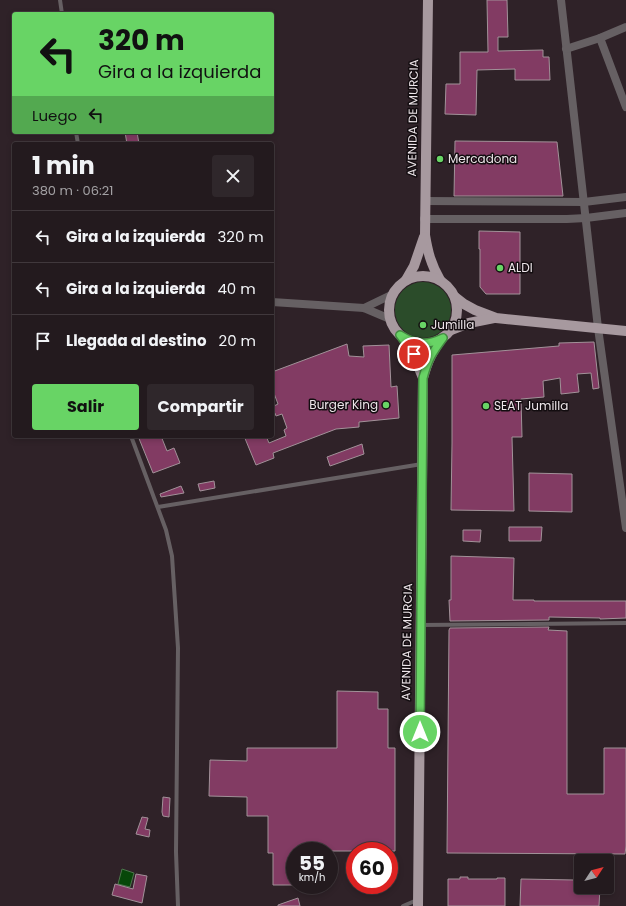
<!DOCTYPE html>
<html lang="es">
<meta charset="utf-8">
<style>
:root{--surface:#231a1e;--page:#2f272b;--text:#f1f3f6;--muted:#a3a1a4;--line:#40383c;--accent:#68d465}
body{margin:0;font-family:Poppins,sans-serif;background:var(--page);color:var(--text);height:100vh;display:flex;flex-direction:column;font-size:15px;white-space:nowrap}
*{box-sizing:border-box;margin:0}
p{font-size:13px;color:var(--muted)}
.icon{flex:none;width:22px;height:22px;fill:none;stroke:currentColor;stroke-width:2;stroke-linecap:round;stroke-linejoin:round}
.map{position:relative;flex:1;overflow:hidden}
.details{position:absolute;left:12px;top:142px;width:262px;height:296px;display:flex;flex-direction:column;background:var(--surface);border-radius:4px;box-shadow:0 2px 6px #0003,0 0 0 1px var(--line)}
.details>*{flex:none}
.top-card{position:absolute;left:12px;top:12px;width:262px;height:122px;border-radius:4px;box-shadow:0 2px 6px #0003,0 0 0 1px var(--line);background:#68d465;color:#111;overflow:hidden}
.needle{width:26px;rotate:54deg}
.buttons{position:absolute;left:574px;top:854px;display:grid;gap:8px}
.buttons a{display:grid;place-items:center;width:40px;height:40px;border-radius:4px;background:var(--surface);box-shadow:0 2px 6px #0003,0 0 0 1px var(--line);font-size:20px}
.speed{position:absolute;left:286px;top:842px;display:flex;gap:8px;font-size:20px;font-weight:700;text-align:center}
.speed>*{display:grid;place-content:center;width:52px;height:52px;border-radius:50%;background:var(--surface);box-shadow:0 2px 6px #0003,0 0 0 1px var(--line);line-height:1}
.speed small{font-size:10px;font-weight:400}
.speed .limit{border:6px solid #d22;background:#fff;color:#111}
.pin{position:absolute;display:grid;place-items:center;width:34px;height:34px;color:#fff;margin:-17px;border:2px solid #fff;border-radius:50%;box-shadow:0 1px 4px #0007}
.me{position:absolute;width:44px;margin:-22px;rotate:0deg;stroke-linejoin:round;filter:drop-shadow(0 0 3px #0008)}
.turn{display:flex;align-items:center;gap:14px;height:84px;padding:0 20px;font-size:18px}
.turn .icon{width:52px;height:52px;stroke-width:2.5}
.turn b{display:block;font-size:28px;line-height:34px}
.then{display:flex;align-items:center;height:38px;padding:0 20px;background:#0003;gap:8px;font-size:15px}
.round{display:grid;place-items:center;flex:none;width:42px;height:42px;border-radius:4px;background:var(--page)}
.summary{display:flex;align-items:center;justify-content:space-between;height:68px;padding:0 20px}
h1{font-size:24px;font-weight:700;line-height:30px}
.primary-button{display:flex;gap:8px;margin-top:auto;padding:8px 20px}
.primary-button a{flex:1;height:46px;border-radius:4px;background:var(--accent);color:#111;font-size:16px;font-weight:700;line-height:46px;text-align:center}
.primary-button a+a{background:var(--page);color:var(--text)}
ul{padding:0;list-style:none}
li{display:flex;align-items:center;gap:12px;height:52px;padding:0 20px;border-top:1px solid var(--line)}
li div{flex:1}
li b{display:block;font-size:15px}
li em{font-style:normal}
.map>svg:first-child{display:block}
.green{fill:#2b4c2a}
.water{fill:#074709;stroke:#4c764c}
.building{fill:#823b63;stroke:#a29299}
.lines{fill:none;stroke-linecap:round;stroke-linejoin:round}
.lane{stroke:#666063;stroke-width:4}
.street{stroke:#666063;stroke-width:8}
.primary{stroke:#a7999f;stroke-width:10}
.route-casing{stroke:#448a42;stroke-width:10}
.route{stroke:#68d465;stroke-width:7}
.poi-dot{fill:#68d465;stroke:#130d10;stroke-width:1.5}
.labels{text-anchor:middle;stroke-width:3;stroke-linejoin:round;paint-order:stroke}
.street-label{font-size:12px;fill:#ede5e9;stroke:#130d10}
.poi-label{font-size:12px;fill:#ede5e9;stroke:#130d10;text-anchor:start}
</style>
<div class="map">
<svg width="626" height="906" viewBox="0 0 626 906">
<rect width="100%" height="100%" fill="#2f2228"/>
<circle class="green" cx="423" cy="310" r="28"/>
<path class="water" d="M122 869 134 873 130 887 118 884Z"/>
<g class="building">
<path d="M487 0H507L508 37H498V51L543 50V57H549L550 80H515V69L477 70 476 115 445 114 446 84H460V52H488Z"/>
<path d="M125 132H137L139 144H127Z"/>
<path d="M455 141 557 142 563 196H454Z"/>
<path d="M479 231 520 232V294H486L480 287V249H479Z"/>
<path d="M594 342 599 388 593 389 591 373 577 374 579 392 561 394 560 378 543 381 544 397 521 399 522 437H512L514 511 451 510 452 443V355L559 346V343Z"/>
<path d="M347 344 349 356 364 357 363 346 389 345 391 387 397 386 399 418 359 422V427L336 429 273 453 274 458 256 465 244 436H266L269 443 286 436 284 430 287 428 282 414 276 416 275 413 272 414V407L278 404 272 388V372Z"/>
<path d="M138 436H161L167 451 174 448 180 463 153 473Z"/>
<path d="M362 444 364 454 330 466 327 457Z"/>
<path d="M529 473 572 474V512L529 511Z"/>
<path d="M214 481 215 488 200 491 198 484Z"/>
<path d="M181 486 184 493 161 497 160 494Z"/>
<path d="M509 527H542L541 541H509Z"/>
<path d="M463 530H481L480 542 463 541Z"/>
<path d="M451 556 514 558 513 600H534V601H626V618L600 619V618L549 617V620L450 621 449 600H451Z"/>
<path d="M549 627 548 630 567 631V794H604V748H626V846L625 854 447 853 449 630 450 628Z"/>
<path d="M337 691 378 692V709H388V748H395V851H295V885H273V853H268V816H247V797L209 796 210 760 247 761V748H337Z"/>
<path d="M163 797 170 798 169 817 163 816 162 812Z"/>
<path d="M142 817 148 818 145 829 150 830 149 837 136 834Z"/>
<path d="M136 874 147 876 142 903 112 895 115 884 133 889Z"/>
<path d="M575 876H581V887H600L599 906H520L521 879 575 880Z"/>
<path d="M460 877H468V879H497V878H505V906H448V879H460Z"/>
<path d="M298 898 300 906H278V905Z"/>
</g>
<g class="lines">
<g class="lane">
<path d="M60 0 62 14"/>
<path d="M76 132 78 144"/>
<path d="M131 436 166 530 172 556 178 648 176 852 178 906"/>
<path d="M158 507 422 464"/>
<path d="M420 625 626 623"/>
<path d="M403 906 417 900"/>
</g>
<g class="street">
<path d="M561 0 598 328 626 528"/>
<path d="M600 38 626 107"/>
<path d="M566 49 600 38 626 27"/>
<path d="M425 201 584 202 626 197"/>
<path d="M424 219H567L586 218 626 213"/>
<path d="M272 302 364 308 390 319"/>
<path d="M364 308 391 295"/>
</g>
<g class="primary">
<path d="M428 0 425 235C428 253 431 264 440 280"/>
<circle cx="423" cy="310" r="34"/>
<path d="M406 280 414 266 424 237"/>
<path d="M455 297 464 304 475 310 496 318 626 331"/>
<path d="M451 330 469 323 494 318"/>
<path d="M402 337C412 350 417 363 423 378"/>
<path d="M418 906 423 378C428 360 432 352 443 337"/>
</g>
</g>
<g class="lines">
<defs>
<path id="route" d="M414 354 400 335C416 345 426 346 443 338 432 353 428 359 423 378L420 732"/>
</defs>
<use href="#route" class="route-casing"/>
<use href="#route" class="route"/>
</g>
<g class="poi-dot">
<circle cx="440" cy="159" r="4"/>
<circle cx="500" cy="268" r="4"/>
<circle cx="423" cy="325" r="4"/>
<circle cx="386" cy="405" r="4"/>
<circle cx="486" cy="406" r="4"/>
</g>
<g class="labels">
<g class="street-label">
<text transform="translate(413 118) rotate(-89)" y="4">AVENIDA DE MURCIA</text>
<text transform="translate(407 642) rotate(-89)" y="4">AVENIDA DE MURCIA</text>
</g>
<g class="poi-label">
<text x="448" y="163">Mercadona</text>
<text x="508" y="272">ALDI</text>
<text x="431" y="329">Jumilla</text>
<text x="378" y="409" text-anchor="end">Burger King</text>
<text x="494" y="410">SEAT Jumilla</text>
</g>
</g>
</svg>
<div class="buttons">
<a><svg class="needle" viewBox="-14 -14 28 28"><path d="M0-13l5 13h-10z" fill="#e53935"/><path d="M0 13l5-13h-10z" fill="#a3a1a4"/></svg></a>
</div>
<div class="speed"><div>55<small>km/h</small></div><div class="limit">60</div></div>
<div class="pin" style="left:414px;top:354px;background:#d93025"><svg class="icon" aria-label="arrive" viewBox="0 0 24 24"><path d="M6 21V4h12l-3 4 3 4H6"/></svg></div>
<svg class="me" style="left:420px;top:732px" viewBox="-20 -20 40 40"><circle r="17" fill="#68d465" stroke="#fff" stroke-width="3"/><path d="M0-11L8 9 0 5-8 9z" fill="#fff"/></svg>
<div class="top-card">
<div class="turn"><svg class="icon" aria-label="left" viewBox="0 0 24 24"><path d="M17 20v-9H6M10 6l-5 5 5 5"/></svg><div><b>320 m</b>Gira a la izquierda</div></div>
<div class="then">Luego<svg class="icon" aria-label="left" viewBox="0 0 24 24"><path d="M17 20v-9H6M10 6l-5 5 5 5"/></svg></div>
</div>
<section class="details">
<div class="summary"><div><h1>1 min</h1><p>380 m · 06:21</p></div><a class="round"><svg class="icon" aria-label="close" viewBox="0 0 24 24"><path d="M6 6l12 12M18 6L6 18"/></svg></a></div>
<ul>
<li><svg class="icon" aria-label="left" viewBox="0 0 24 24"><path d="M17 20v-9H6M10 6l-5 5 5 5"/></svg><div><b>Gira a la izquierda</b></div><em>320 m</em></li>
<li><svg class="icon" aria-label="left" viewBox="0 0 24 24"><path d="M17 20v-9H6M10 6l-5 5 5 5"/></svg><div><b>Gira a la izquierda</b></div><em>40 m</em></li>
<li><svg class="icon" aria-label="arrive" viewBox="0 0 24 24"><path d="M6 21V4h12l-3 4 3 4H6"/></svg><div><b>Llegada al destino</b></div><em>20 m</em></li>
</ul>
<div class="primary-button"><a>Salir</a><a>Compartir</a></div>
</section>
</div>
